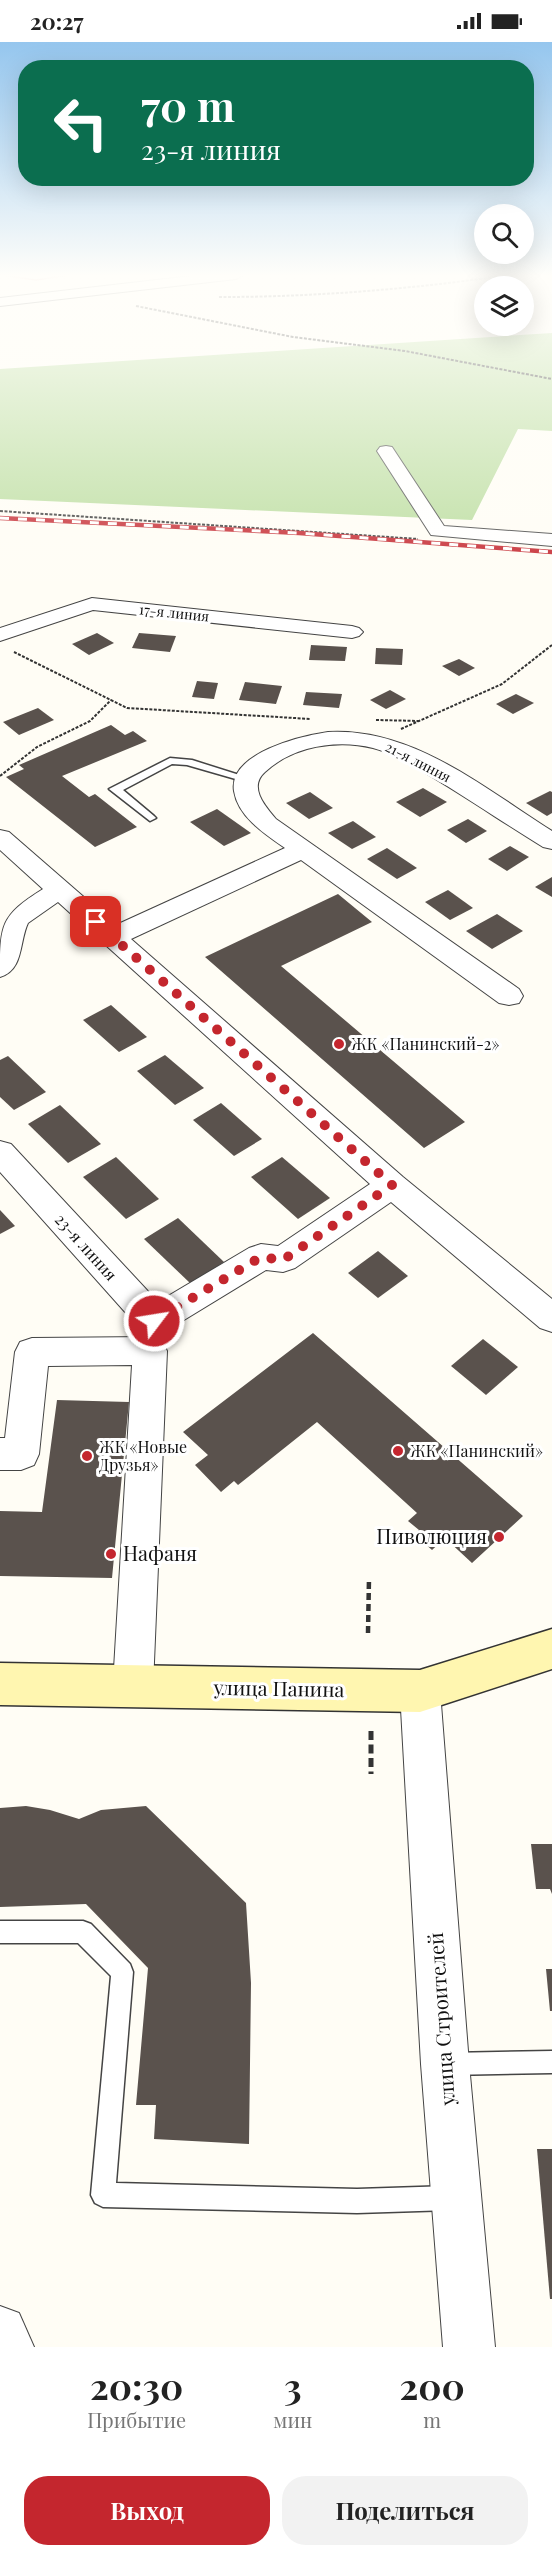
<!DOCTYPE html>
<html lang="ru">
<meta charset="utf-8">
<style>
:root{--surface:#fff;--page:#f2f2f2;--text:#222;--muted:#767676;--accent:#c4262e}
body{margin:0;font-family:"Playfair Display",serif;background:var(--page);color:var(--text);height:100vh;display:flex;flex-direction:column;font-size:22px;white-space:nowrap}
*{box-sizing:border-box;margin:0}
p{font-size:20px;color:var(--muted)}
.icon{flex:none;width:33px;height:33px;fill:none;stroke:currentColor;stroke-width:2;stroke-linecap:round;stroke-linejoin:round}
.map{position:relative;height:2305px;overflow:hidden}
.panel{display:flex;flex-direction:column;background:var(--surface);flex:1}
.panel>*{flex:none}
.hud{position:absolute;left:18px;top:18px;width:516px;height:126px;border-radius:24px;box-shadow:0 6px 24px #0002;background:#0b6e4f;color:#fff;overflow:hidden}
.controls{position:absolute;left:474px;top:162px;display:grid;gap:12px}
.controls a{display:grid;place-items:center;width:60px;height:60px;border-radius:50%;background:var(--surface);box-shadow:0 6px 24px #0002;font-size:30px}
.pin{position:absolute;display:grid;place-items:center;width:51px;height:51px;color:#fff;margin:-26px;border-radius:12px;box-shadow:0 3px 9px #0006}
.me{position:absolute;width:66px;margin:-33px;rotate:59deg;stroke-linejoin:round;filter:drop-shadow(0 0 4px #0008)}
.turn{display:flex;align-items:center;gap:21px;height:126px;padding:0 24px;font-size:27px}
.turn .icon{width:78px;height:78px;stroke-width:2.5}
.turn b{display:block;font-size:42px;line-height:51px}
.eta{display:flex;justify-content:space-evenly;align-items:center;height:102px;text-align:center}
.eta b{font-size:36px;font-weight:700;line-height:42px}
.primary-button{display:flex;gap:12px;margin-top:auto;padding:12px 24px}
.primary-button a{flex:1;height:69px;border-radius:24px;background:var(--accent);color:#fff;font-size:24px;font-weight:700;line-height:69px;text-align:center}
.primary-button a+a{background:var(--page);color:var(--text)}
.status{display:flex;justify-content:space-between;align-items:center;height:42px;padding:0 30px;background:var(--surface);direction:ltr}
.status svg{height:16px;fill:currentColor}
.map>svg:first-child{display:block}
.forest{fill:#b9dc9c}
.building{fill:#5a524d}
.lines{fill:none;stroke-linecap:round;stroke-linejoin:round}
.lane-casing{stroke:#444;stroke-width:3}
.street-casing{stroke:#444;stroke-width:2}
.secondary-casing{stroke:#333;stroke-width:3}
.path-far2{stroke:#333;stroke-width:2;stroke-dasharray:3 1.5;stroke-linecap:butt}
.path-far1{stroke:#333;stroke-width:4.5;stroke-dasharray:7 4;stroke-linecap:butt}
.path{stroke:#333;stroke-width:5;stroke-dasharray:9 4.5;stroke-linecap:butt}
.lane{fill:#fff;fill-rule:evenodd}
.street{fill:#fff;fill-rule:evenodd}
.secondary{fill:#fff6b0;fill-rule:evenodd}
.tram{stroke:#c4262e;stroke-width:1.5}
.rail-casing{stroke:#c4262e;stroke-width:4.5}
.rail{stroke:#fff;stroke-width:3;stroke-dasharray:9;stroke-linecap:butt}
.route{stroke:#c4262e;stroke-width:10;stroke-dasharray:0 18}
.poi-dot{fill:#c4262e;stroke:#fff;stroke-width:2}
.labels{text-anchor:middle;stroke-width:6;stroke-linejoin:round;paint-order:stroke}
.far-street-label{font-size:14px;fill:#111;stroke:#fff}
.poi-label{font-size:16px;fill:#111;stroke:#fff;text-anchor:start}
.street-label{font-size:16px;fill:#111;stroke:#fff}
.near-poi-label{font-size:20px;fill:#111;stroke:#fff;text-anchor:end}
.near-street-label{font-size:20px;fill:#111;stroke:#fff}
</style>
<div class="status"><b>20:27</b><svg viewBox="0 0 49 12"><path d="M0 12V9h3v3zM5 12V6h3v6zM10 12V3h3v9zM15 12V0h3v12zM26 1h20v11H26zM47 4h2v5h-2z"/></svg></div>
<div class="map">
<svg width="552" height="2305" viewBox="0 0 552 2305">
<rect width="100%" height="100%" fill="#fffdf5"/>
<path class="forest" d="M552 291V389L518 387 472 478 0 457V327Z"/>
<g class="building">
<path d="M97 591 114 601 89 613 72 602Z"/>
<path d="M139 591 176 594 170 610 132 606Z"/>
<path d="M311 603 347 605 345 619 309 618Z"/>
<path d="M376 606 403 607 402 623 375 622Z"/>
<path d="M459 617 475 626 459 634 442 624Z"/>
<path d="M197 639 218 641 214 657 192 655Z"/>
<path d="M245 640 282 644 276 662 239 658Z"/>
<path d="M390 648 406 657 386 667 370 658Z"/>
<path d="M306 650 342 652 339 666 303 663Z"/>
<path d="M516 652 534 661 513 672 496 662Z"/>
<path d="M38 666 54 678 19 693 3 680Z"/>
<path d="M111 683 125 693 133 689 147 699 62 734 89 755 95 752 137 785 95 805 6 735 24 727 19 723Z"/>
<path d="M423 746 447 760 420 775 396 760Z"/>
<path d="M550 749 552 750V771L547 774 526 761Z"/>
<path d="M310 750 333 766 309 777 286 761Z"/>
<path d="M217 767 251 791 224 804 190 780Z"/>
<path d="M468 777 487 789 466 801 447 788Z"/>
<path d="M353 779 376 795 352 807 328 791Z"/>
<path d="M510 804 529 815 507 829 488 817Z"/>
<path d="M387 806 417 826 397 837 367 817Z"/>
<path d="M552 835V855L535 845Z"/>
<path d="M448 848 473 866 450 878 425 860Z"/>
<path d="M338 852 372 880 281 924 465 1080 424 1106 205 915Z"/>
<path d="M497 872 523 889 492 907 466 889Z"/>
<path d="M111 963 147 995 119 1010 83 978Z"/>
<path d="M165 1013 204 1046 175 1063 137 1029Z"/>
<path d="M8 1014 46 1050 14 1068 0 1055V1018Z"/>
<path d="M221 1061 262 1097 234 1114 193 1078Z"/>
<path d="M60 1063 101 1102 68 1121 28 1082Z"/>
<path d="M116 1115 159 1157 126 1177 83 1135Z"/>
<path d="M282 1115 330 1156 298 1177 251 1135Z"/>
<path d="M0 1168 15 1184 0 1192Z"/>
<path d="M178 1176 224 1220 191 1242 144 1197Z"/>
<path d="M378 1209 408 1234 378 1256 348 1231Z"/>
<path d="M313 1291 523 1474 472 1521 445 1496 432 1508 414 1492 419 1488 408 1479 417 1471 317 1380 238 1443 234 1439 221 1450 195 1423 208 1413 183 1390Z"/>
<path d="M483 1297 518 1325 486 1353 451 1324Z"/>
<path d="M57 1358 129 1360 112 1536 0 1534V1469L42 1470Z"/>
<path d="M26 1764 50 1768 79 1777 101 1768 146 1764 246 1861 251 1941 249 2102 154 2097 156 2063H136L148 1926 86 1862 0 1865V1766Z"/>
<path d="M531 1802H552V1852L550 1847H536Z"/>
<path d="M546 1927H552V1969H550Z"/>
<path d="M537 2107H552V2257H550Z"/>
</g>
<g class="lines">
<defs>
<g id="lane">
<path d="M170 716 192 718 252 737 246 740 187 723 172 722 123 748 154 774 156 776 150 779 109 747Z"/>
<path d="M0 1879H83L91 1882 130 1922 133 1930 116 2141 357 2147 450 2144 458 2148 462 2156 458 2164 450 2168 357 2171 103 2165 95 2161 91 2153 111 1934 78 1901H0Z"/>
<path d="M552 2009V2031L448 2033 440 2030 437 2022 440 2014 448 2011Z"/>
</g>
<g id="street">
<path d="M200 233H243L236 237 0 264V256Z"/>
<path d="M386 404 392 405 444 484 552 492V504L431 493 377 409 380 405Z"/>
<path d="M92 556 352 584 359 586 363 590 359 594 352 596 93 568 0 599V586Z"/>
<path d="M328 690C412 685 484 746 552 789V807L543 805C504 781 466 755 427 732 410 722 392 711 373 706 337 697 293 704 265 730 248 745 265 764 276 777L519 947 523 954 519 961 509 963 499 961 301 818 131 897 403 1135 552 1257V1290L540 1286 391 1160 295 1226 283 1230 266 1228 166 1289 154 1293 142 1289 0 1130V1099L11 1102 158 1260 249 1206 261 1202 278 1204 370 1142 58 860 28 881C19 900 24 928 0 935 0 882 0 874 43 847L0 808V788L9 790 116 883 285 806C266 793 238 775 234 749 228 711 301 694 328 690Z"/>
<path d="M150 1295 162 1299 167 1309 153 1644 147 1658 133 1664 119 1658 113 1644 132 1323 48 1324 39 1412 34 1423 21 1428H0V1396H5L15 1310 20 1300 32 1296Z"/>
<path d="M420 1629 434 1635 440 1649 469 2022 495 2305H443L421 2022 400 1649 406 1635Z"/>
<path d="M0 2264 19 2271 34 2305H0Z"/>
</g>
<path id="secondary" d="M552 1587V1627L420 1670 0 1663V1621L420 1628Z"/>
</defs>
<use href="#lane" class="lane-casing"/>
<use href="#street" class="street-casing"/>
<use href="#secondary" class="secondary-casing"/>
<g class="path-far2">
<path d="M219 255C316 255 412 247 508 233"/>
<path d="M136 264 293 295 405 309 552 337"/>
<path d="M0 469 418 497"/>
<path d="M14 610 127 666 311 677"/>
<path d="M376 678 420 679"/>
<path d="M401 687 502 642 552 603"/>
<path d="M0 734 37 705 90 679 111 658"/>
</g>
<path class="path-far1" d="M368 1591 369 1536"/>
<path class="path" d="M371 1689V1732"/>
<use href="#lane" class="lane"/>
<use href="#street" class="street"/>
<use href="#secondary" class="secondary"/>
<path class="tram" d="M3 233 36 238 69 233"/>
<defs>
<path id="rail" d="M0 476 299 491 552 510"/>
</defs>
<use href="#rail" class="rail-casing"/>
<use href="#rail" class="rail"/>
</g>
<linearGradient id="sky" x2="0" y2="1"><stop stop-color="#95c6ee"/><stop offset="0.42" stop-color="#fffefa"/><stop offset="1" stop-color="#fffefa" stop-opacity="0"/></linearGradient>
<rect width="552" height="556" fill="url(#sky)"/>
<g class="lines">
<path class="route" d="M96 880 392 1143 283 1218 261 1215 154 1279"/>
</g>
<g class="poi-dot">
<circle cx="339" cy="1002" r="6"/>
<circle cx="398" cy="1409" r="6"/>
<circle cx="87" cy="1414" r="6"/>
<circle cx="499" cy="1495" r="6"/>
<circle cx="111" cy="1512" r="6"/>
</g>
<g class="labels">
<g class="far-street-label">
<text transform="translate(174 571) rotate(6)" y="5">17-я линия</text>
<text transform="translate(418 720) rotate(27)" y="5">21-я линия</text>
</g>
<g class="poi-label">
<text x="351" y="1008">ЖК «Панинский-2»</text>
<text x="99" y="1411">ЖК «Новые<tspan x="99" dy="18">Друзья»</tspan></text>
<text x="410" y="1415">ЖК «Панинский»</text>
</g>
<g class="street-label">
<text transform="translate(86 1205) rotate(48)" y="6">23-я линия</text>
</g>
<g class="near-poi-label">
<text x="487" y="1502">Пиволюция</text>
<text x="123" y="1519" text-anchor="start">Нафаня</text>
</g>
<g class="near-street-label">
<text transform="translate(279 1647) rotate(1)" y="7">улица Панина</text>
<text transform="translate(442 1977) rotate(-94)" y="7">улица Строителей</text>
</g>
</g>
</svg>
<div class="controls">
<a><svg class="icon" aria-label="search" viewBox="0 0 24 24"><circle cx="10" cy="10" r="6"/><path d="M15 15l6 6"/></svg></a>
<a><svg class="icon" aria-label="layers" viewBox="0 0 24 24"><path d="M12 4l9 5-9 5-9-5zM3 14l9 5 9-5"/></svg></a>
</div>
<div class="pin" style="left:96px;top:880px;background:#d93025"><svg class="icon" aria-label="arrive" viewBox="0 0 24 24"><path d="M6 21V4h12l-3 4 3 4H6"/></svg></div>
<svg class="me" style="left:154px;top:1279px" viewBox="-20 -20 40 40"><circle r="17" fill="#c4262e" stroke="#fff" stroke-width="3"/><path d="M0-11L8 9 0 5-8 9z" fill="#fff"/></svg>
<div class="hud">
<div class="turn"><svg class="icon" aria-label="left" viewBox="0 0 24 24"><path d="M17 20v-9H6M10 6l-5 5 5 5"/></svg><div><b>70 m</b>23-я линия</div></div>
</div>
</div>
<section class="panel">
<div class="eta">
<div><b>20:30</b><p>Прибытие</p></div>
<div><b>3</b><p>мин</p></div>
<div><b>200</b><p>m</p></div>
</div>
<div class="primary-button"><a>Выход</a><a>Поделиться</a></div>
</section>
